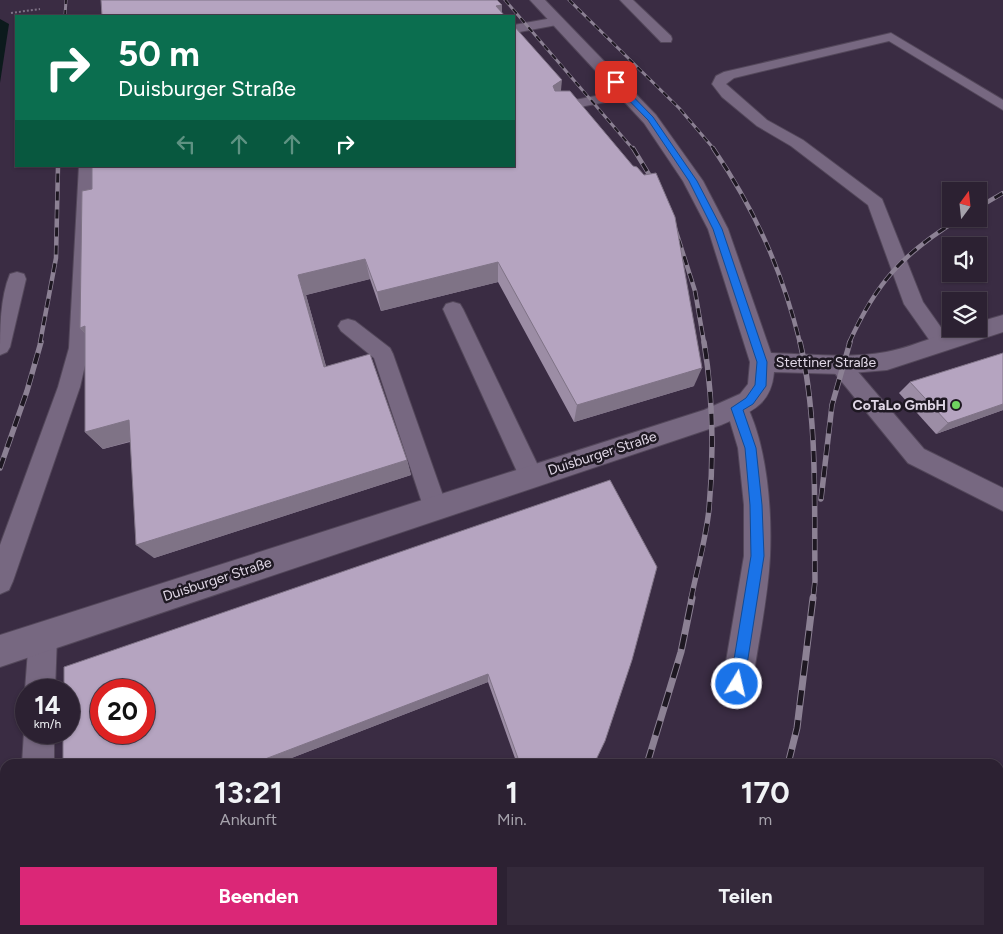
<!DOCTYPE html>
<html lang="de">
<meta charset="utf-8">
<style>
:root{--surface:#2c2132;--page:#34293a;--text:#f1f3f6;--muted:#a6a3ac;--line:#483e4d;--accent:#db2777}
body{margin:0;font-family:Figtree,sans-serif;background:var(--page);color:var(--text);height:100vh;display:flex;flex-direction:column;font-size:19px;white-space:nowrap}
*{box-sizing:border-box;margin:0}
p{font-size:16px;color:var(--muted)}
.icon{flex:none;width:28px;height:28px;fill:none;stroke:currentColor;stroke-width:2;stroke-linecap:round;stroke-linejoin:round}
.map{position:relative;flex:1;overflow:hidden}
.panel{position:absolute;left:0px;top:759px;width:1004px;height:176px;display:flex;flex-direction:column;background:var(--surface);border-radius:15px 15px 0 0;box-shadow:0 1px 4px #0004,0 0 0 1px var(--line)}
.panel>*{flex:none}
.hud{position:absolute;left:15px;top:15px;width:500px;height:152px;border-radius:0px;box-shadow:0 1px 4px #0004,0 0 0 1px var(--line);background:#0b6e4f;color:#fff;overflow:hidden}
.needle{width:32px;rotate:15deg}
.tools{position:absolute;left:942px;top:182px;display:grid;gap:10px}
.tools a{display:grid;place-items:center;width:45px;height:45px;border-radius:0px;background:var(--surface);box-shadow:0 1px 4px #0004,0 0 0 1px var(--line);font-size:25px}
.speed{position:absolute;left:15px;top:679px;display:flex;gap:10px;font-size:25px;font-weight:700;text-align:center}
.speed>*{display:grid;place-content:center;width:65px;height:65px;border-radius:50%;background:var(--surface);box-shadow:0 1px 4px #0004,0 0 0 1px var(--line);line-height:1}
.speed small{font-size:12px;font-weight:400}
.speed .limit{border:8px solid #d22;background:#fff;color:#111}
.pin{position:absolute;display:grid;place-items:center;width:42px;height:42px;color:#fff;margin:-21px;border-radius:10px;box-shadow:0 2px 8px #0006}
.me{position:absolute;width:55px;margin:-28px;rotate:9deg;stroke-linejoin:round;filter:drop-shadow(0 0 4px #0008)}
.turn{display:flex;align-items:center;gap:18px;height:105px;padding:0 20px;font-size:22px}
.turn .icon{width:65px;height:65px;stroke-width:2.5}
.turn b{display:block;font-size:35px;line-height:42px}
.lanes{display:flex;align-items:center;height:48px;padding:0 20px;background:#0003;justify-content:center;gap:25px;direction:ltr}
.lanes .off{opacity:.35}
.eta{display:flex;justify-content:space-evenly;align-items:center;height:85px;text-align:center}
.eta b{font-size:30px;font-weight:700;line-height:35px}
.primary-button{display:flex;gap:10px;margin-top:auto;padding:10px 20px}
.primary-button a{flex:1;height:58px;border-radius:0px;background:var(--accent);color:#fff;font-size:20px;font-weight:700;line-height:58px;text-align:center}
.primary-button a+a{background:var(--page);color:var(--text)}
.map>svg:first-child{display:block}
.water{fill:#0c1a1c}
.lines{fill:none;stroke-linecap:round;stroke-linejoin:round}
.service-casing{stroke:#53475a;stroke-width:2}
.minor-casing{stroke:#53475a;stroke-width:2}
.path{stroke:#7e7286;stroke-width:2;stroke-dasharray:2 2;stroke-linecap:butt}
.service{fill:#776881;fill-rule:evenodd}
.minor{fill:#776881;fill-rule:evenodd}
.rail-far3-casing{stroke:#8c8194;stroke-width:3}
.rail-far2-casing{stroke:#8c8194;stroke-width:4.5}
.rail-far1-casing{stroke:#8c8194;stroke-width:5.5}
.rail-casing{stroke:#8c8194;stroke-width:7}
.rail-far3{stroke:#1e1822;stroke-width:2;stroke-dasharray:6;stroke-linecap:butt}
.rail-far2{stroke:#1e1822;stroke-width:3;stroke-dasharray:9;stroke-linecap:butt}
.rail-far1{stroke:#1e1822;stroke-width:4;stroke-dasharray:11;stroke-linecap:butt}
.rail{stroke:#1e1822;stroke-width:5;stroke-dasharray:15;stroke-linecap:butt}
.wall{fill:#9c8da5}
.shaded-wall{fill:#7f7386}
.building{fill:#b5a4c0;stroke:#7f7386;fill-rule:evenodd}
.route{fill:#1a73e8;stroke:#114b97}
.poi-dot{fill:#6fd360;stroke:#1e1822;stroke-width:2}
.labels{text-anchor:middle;stroke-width:5;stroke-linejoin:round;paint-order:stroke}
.street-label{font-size:14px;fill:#e0d7e6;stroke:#1e1822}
.poi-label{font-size:14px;font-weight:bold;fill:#e0d7e6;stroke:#1e1822;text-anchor:end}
</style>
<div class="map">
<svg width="1003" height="934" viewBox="0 0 1003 934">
<rect width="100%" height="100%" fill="#3a2c43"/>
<path class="water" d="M0 19 9 24 0 83Z"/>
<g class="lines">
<defs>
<g id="service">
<path d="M620 0H633L671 36 672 39 671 42H661Z"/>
<path d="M558 17 562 18 564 21 562 24 514 33V25Z"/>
<path d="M891 33 1003 100V110L889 41 734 78 726 84 767 120 803 140 882 199 923 302 952 343 949 348 942 351 935 348 904 304 868 205 791 146 757 126 722 97 712 84 716 76 724 72Z"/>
<path d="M627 90 632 91 634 94 632 97 559 111 552 107 559 103Z"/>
<path d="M79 166H95L89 348 80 387 13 581 9 590 0 594V545L58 387 69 348Z"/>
<path d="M17 272 24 274 26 279 10 347 7 352 0 355C0 329 0 298 10 274Z"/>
<path d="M453 302 460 304 463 309 543 476 539 483 531 486 523 483 519 476 443 309 446 304Z"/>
<path d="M348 319 355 321 390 348 393 354 447 507 444 515 435 518 426 515 374 358 341 331 338 326 341 321Z"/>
<path d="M840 357 847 359 924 449 1003 488V511L908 463 833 371 829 365 833 359Z"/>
<path d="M737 399 745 402C767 444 772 509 770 556 768 598 758 643 752 685L747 695 737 700 727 695 722 685 744 556V505L738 448 726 408 729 402Z"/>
<path d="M43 623 53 627 57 637 55 690H26V692L25 690 29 637 33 627Z"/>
<path d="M26 726V732H54V764H22L24 732Z"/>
<rect x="16" y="930" width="36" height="4"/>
<path d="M251 930H291L289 934H249Z"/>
</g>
<path id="minor" d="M530 0H545L656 115 703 181 728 229 771 353C809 354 849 359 886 352 919 346 944 329 979 329V322L1003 315V332L887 370 840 374 774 372C771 407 749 412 721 425L0 667V635L704 410 740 394 748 384 750 362 708 229 683 181 644 123Z"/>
</defs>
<use href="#service" class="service-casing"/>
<use href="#minor" class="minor-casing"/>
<path class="path" d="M11 13 40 9"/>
<use href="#service" class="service"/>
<use href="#minor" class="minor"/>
<defs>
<g id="rail-far3">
<path d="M505 0 633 149"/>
<path d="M569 0 679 108 714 149"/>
<path d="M65 16 66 0"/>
</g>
<g id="rail-far2">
<path d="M633 148 656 186"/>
<path d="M713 148C755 210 782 270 800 343"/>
<path d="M979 207 1003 193"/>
<path d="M673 222 695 291 704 343"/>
<path d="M40 343 56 258 58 166"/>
<path d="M849 343C876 283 902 254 959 219"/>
</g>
<g id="rail-far1">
<path d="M800 342C818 419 814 502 815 581L813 599"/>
<path d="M0 468 27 391 41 342"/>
<path d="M821 499 832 405 850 342"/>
<path d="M691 599C697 569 706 539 709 509 714 454 713 397 704 342"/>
</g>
<g id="rail">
<path d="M647 764 681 652 692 598"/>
<path d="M788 764 797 728 813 598"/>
<path d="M582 934 583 930"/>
<path d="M735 934 737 930"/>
</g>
</defs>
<use href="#rail-far3" class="rail-far3-casing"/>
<use href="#rail-far2" class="rail-far2-casing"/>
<use href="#rail-far1" class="rail-far1-casing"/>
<use href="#rail" class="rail-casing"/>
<use href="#rail-far3" class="rail-far3"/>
<use href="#rail-far2" class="rail-far2"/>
<use href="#rail-far1" class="rail-far1"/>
<use href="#rail" class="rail"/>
</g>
<g class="wall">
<path d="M561 91 694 386 574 422 498 282 381 311 370 279 306 295 326 366 407 460 411 475 154 558 130 442 103 449 85 432V333L80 328 92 189Z"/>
<path d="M1003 353V410L936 434 899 393 910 382Z"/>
<path d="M610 480 594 764H517L488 682 276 764H63Z"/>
</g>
<g class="shaded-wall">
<path d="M502 5V16L496 6Z"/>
<path d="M562 80 560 100 551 106 553 86Z"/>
<path d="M365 259 370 279 306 295 331 385 324 367 298 275Z"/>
<path d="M498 262V282L381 311 377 292Z"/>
<path d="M85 326 97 346 80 328Z"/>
<path d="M702 368 694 386 574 422 577 405Z"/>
<path d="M1003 404V410L936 434 948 423Z"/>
<path d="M129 420 145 437 103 449 85 432Z"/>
<path d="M407 460 411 475 154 558 136 545Z"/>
<path d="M488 674V682L276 764H252Z"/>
</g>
<g class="building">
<path d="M101 0H497L502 5 496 6 505 16H102Z"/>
<path d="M514 26 562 80 553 86 555 91H570L633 166 637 167 644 175 656 173 675 217 702 368 577 405 498 262 377 292 365 259 298 275 324 367 370 354 407 460 136 545 129 420 85 432V326L80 328 82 191 92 189V166H514Z"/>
<path d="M1003 353V404L948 423 910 382Z"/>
<path d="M610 480 657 567 632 660 605 741 594 764H520L488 674 252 764H63V732H69V690H64V667ZM101 690H144V732H101Z"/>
</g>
<path class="route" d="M613 81H618L653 117 697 181 722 229 767 362 766 386 753 404 743 410 756 448 762 505 764 556 744 684 742 689 737 692 732 689 730 684 751 556 750 505 745 448 731 408 746 398 755 385 757 362 713 229 689 181 648 120 613 84Z"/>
<circle class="poi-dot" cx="956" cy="405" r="5"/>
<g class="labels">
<g class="street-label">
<text x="826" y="367">Stettiner Straße</text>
<text transform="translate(602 453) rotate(-18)" y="5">Duisburger Straße</text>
<text transform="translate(217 579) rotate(-18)" y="5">Duisburger Straße</text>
</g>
<g class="poi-label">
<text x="946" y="410">CoTaLo GmbH</text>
</g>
</g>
</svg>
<div class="tools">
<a><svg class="needle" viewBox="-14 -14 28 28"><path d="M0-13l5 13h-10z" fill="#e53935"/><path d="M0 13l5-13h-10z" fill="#a6a3ac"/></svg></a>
<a><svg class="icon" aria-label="sound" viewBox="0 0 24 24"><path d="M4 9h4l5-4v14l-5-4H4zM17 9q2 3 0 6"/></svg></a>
<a><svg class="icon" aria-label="layers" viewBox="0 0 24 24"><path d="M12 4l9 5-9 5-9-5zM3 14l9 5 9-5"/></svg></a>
</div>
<div class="speed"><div>14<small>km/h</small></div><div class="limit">20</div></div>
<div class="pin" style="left:616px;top:82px;background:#d93025"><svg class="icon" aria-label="arrive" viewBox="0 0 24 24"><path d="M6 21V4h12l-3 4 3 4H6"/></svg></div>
<svg class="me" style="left:737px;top:684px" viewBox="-20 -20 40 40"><circle r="17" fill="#1a73e8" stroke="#fff" stroke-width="3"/><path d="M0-11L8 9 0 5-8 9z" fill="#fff"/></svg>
<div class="hud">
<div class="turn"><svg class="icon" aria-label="right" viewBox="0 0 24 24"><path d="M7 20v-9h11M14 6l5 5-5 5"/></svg><div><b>50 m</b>Duisburger Straße</div></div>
<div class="lanes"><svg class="icon off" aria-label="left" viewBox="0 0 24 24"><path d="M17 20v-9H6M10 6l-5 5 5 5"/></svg><svg class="icon off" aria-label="ahead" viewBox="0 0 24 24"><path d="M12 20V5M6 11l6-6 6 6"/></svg><svg class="icon off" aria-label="ahead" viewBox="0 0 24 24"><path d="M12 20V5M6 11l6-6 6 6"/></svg><svg class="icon" aria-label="right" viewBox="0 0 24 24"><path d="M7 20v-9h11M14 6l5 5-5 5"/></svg></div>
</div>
<section class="panel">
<div class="eta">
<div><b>13:21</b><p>Ankunft</p></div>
<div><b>1</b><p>Min.</p></div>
<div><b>170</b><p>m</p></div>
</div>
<div class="primary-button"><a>Beenden</a><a>Teilen</a></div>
</section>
</div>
